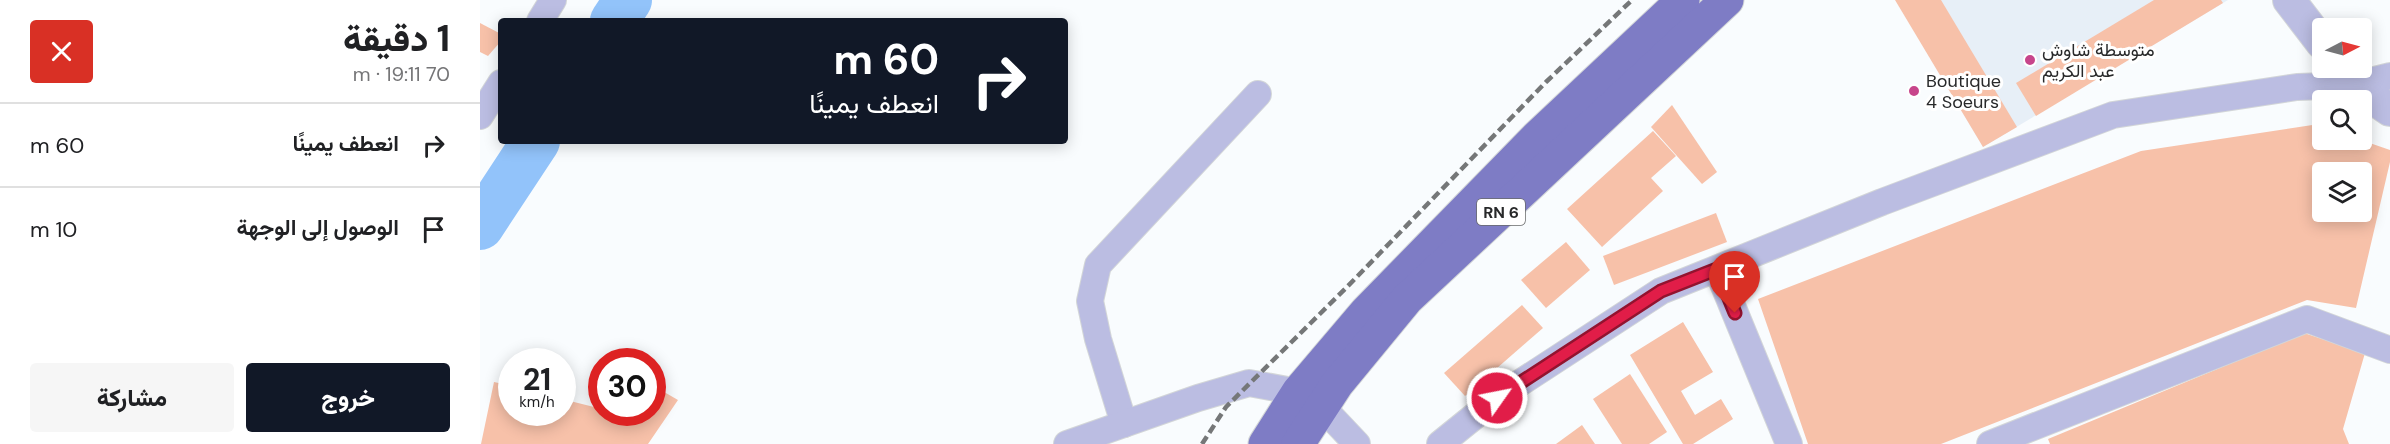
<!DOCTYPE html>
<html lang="ar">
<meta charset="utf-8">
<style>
:root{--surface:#fff;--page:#f6f6f6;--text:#202124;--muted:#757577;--line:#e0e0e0;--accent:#111827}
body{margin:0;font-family:"DM Sans",Vazirmatn,sans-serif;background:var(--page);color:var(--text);direction:rtl;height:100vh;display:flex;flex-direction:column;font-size:22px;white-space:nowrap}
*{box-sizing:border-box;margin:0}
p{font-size:20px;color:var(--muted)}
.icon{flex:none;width:33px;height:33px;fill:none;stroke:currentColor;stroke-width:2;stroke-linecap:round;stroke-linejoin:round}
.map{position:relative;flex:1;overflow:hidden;direction:ltr}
.details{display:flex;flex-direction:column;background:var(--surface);width:480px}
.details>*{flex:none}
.hud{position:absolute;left:18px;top:18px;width:570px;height:126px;border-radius:6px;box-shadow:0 3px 15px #0003;direction:rtl;background:#111827;color:#fff;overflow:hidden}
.needle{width:39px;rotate:84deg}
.controls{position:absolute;left:1832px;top:18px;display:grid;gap:12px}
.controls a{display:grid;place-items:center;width:60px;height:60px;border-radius:6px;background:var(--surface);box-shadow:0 3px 15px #0003;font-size:30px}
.speed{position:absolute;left:18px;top:348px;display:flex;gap:12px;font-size:30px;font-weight:700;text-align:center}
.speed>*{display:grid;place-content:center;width:78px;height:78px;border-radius:50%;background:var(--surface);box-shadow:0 3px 15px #0003;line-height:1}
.speed small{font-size:15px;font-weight:400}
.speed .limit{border:9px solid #d22;background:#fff;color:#111}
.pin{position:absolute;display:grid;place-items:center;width:51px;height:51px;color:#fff;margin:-62px -26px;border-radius:50% 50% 50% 0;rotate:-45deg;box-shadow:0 0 6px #0007}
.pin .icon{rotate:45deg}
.me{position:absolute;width:66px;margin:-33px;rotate:57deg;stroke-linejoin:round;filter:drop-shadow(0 0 4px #0008)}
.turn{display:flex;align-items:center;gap:21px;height:126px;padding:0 30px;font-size:27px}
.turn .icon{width:78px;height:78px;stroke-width:2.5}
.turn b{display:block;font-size:42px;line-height:51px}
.round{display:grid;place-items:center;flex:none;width:63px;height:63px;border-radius:6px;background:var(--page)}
.summary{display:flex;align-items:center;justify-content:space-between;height:102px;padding:0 30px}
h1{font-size:36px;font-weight:800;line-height:45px}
.button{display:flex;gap:12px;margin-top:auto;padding:12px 30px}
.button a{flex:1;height:69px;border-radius:6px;background:var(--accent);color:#fff;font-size:24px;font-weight:800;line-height:69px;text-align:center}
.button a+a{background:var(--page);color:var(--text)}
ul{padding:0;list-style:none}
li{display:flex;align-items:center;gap:18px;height:84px;padding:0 30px;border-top:2px solid var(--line)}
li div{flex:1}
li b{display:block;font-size:22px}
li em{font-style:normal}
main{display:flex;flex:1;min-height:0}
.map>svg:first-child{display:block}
.built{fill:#e7eff7}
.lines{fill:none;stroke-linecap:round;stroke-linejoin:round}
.river{stroke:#92c3fa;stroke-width:48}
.building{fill:#f7c1a9;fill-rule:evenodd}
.minor-casing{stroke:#d3d6d8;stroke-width:28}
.tertiary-casing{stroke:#d3d6d8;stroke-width:34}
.trunk-casing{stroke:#d3d6d8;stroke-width:35}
.minor{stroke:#bbbde2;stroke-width:26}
.tertiary{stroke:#bbbde2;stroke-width:32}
.trunk{stroke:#7e7cc5;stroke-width:33}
.rail{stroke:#757778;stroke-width:4.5;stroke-dasharray:9 4.5;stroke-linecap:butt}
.route-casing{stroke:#92132f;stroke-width:15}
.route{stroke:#e11d48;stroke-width:10}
.poi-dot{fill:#c7458b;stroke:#fff;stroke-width:2}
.labels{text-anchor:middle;stroke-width:6;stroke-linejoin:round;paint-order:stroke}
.shield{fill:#fff;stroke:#68696a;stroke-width:1.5}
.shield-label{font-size:16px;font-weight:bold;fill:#28292a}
.poi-label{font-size:18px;fill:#28292a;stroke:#fff;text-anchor:start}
</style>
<main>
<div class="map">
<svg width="1910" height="444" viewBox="0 0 1910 444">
<rect width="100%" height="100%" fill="#f9fcfe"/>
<path class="built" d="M1416 0H1748L1503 147Z"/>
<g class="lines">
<g class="river">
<path d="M134 21 148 0"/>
<path d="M0 226 56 141"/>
</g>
</g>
<g class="building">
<path d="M1415 0H1461L1537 127 1503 147Z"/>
<path d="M1674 0H1741L1743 3 1556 116 1536 83Z"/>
<path d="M0 23 21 34V41L8 56 0 52Z"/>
<path d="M1192 105 1237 172 1222 184 1171 127Z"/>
<path d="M1839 124 1842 126V140H1881L1910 150V162L1876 308 1827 300 1461 444H1328L1278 299 1661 151ZM1842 172H1881V212H1842Z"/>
<path d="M1173 131 1196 156 1171 178 1183 191 1122 247 1087 209Z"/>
<path d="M1236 213 1247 242 1134 285 1123 256Z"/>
<path d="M1086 242 1110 270 1066 308 1041 280Z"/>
<path d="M1042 305 1063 328 985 396 964 373Z"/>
<path d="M1203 322 1233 372 1201 391 1215 415 1241 399 1253 419 1213 444H1203L1150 355Z"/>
<path d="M1824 333 1885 353 1863 429 1869 444H1570L1568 439Z"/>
<path d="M1150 374 1187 432 1169 444H1142L1113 399Z"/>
<path d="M14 382 32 386V412H82V399L122 409V412H172V385L198 400 168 444H1Z"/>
<path d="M1102 425 1115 444H1076Z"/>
</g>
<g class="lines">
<defs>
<g id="minor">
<path d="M60 21 73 0"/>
<path d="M0 116 21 83"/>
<path d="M1237 269 1309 444"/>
<path d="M644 424 618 339 610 301 618 265 778 94"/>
<path d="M587 444 718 398 769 383 818 392 842 407 877 444"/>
<path d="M960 444 1017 398 1181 291 1402 202 1633 115 1817 87 1874 85 1910 76"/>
<path d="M1510 444 1827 319 1910 350"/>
</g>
<g id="tertiary">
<path d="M1809 0 1842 43"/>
<path d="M1861 68 1874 85 1910 110"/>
</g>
<g id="trunk">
<path d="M785 444 818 392 886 312 1057 137 1203 0"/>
<path d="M818 444 857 384 927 299 1247 0"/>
</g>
</defs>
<use href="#minor" class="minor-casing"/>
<use href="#tertiary" class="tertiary-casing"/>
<use href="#trunk" class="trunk-casing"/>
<use href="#minor" class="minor"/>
<use href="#tertiary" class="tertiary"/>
<use href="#trunk" class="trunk"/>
<path class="rail" d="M722 444 746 407 867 287 1066 82 1152 0"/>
</g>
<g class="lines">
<defs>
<path id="route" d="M1017 398 1181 291 1237 269 1255 313"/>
</defs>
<use href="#route" class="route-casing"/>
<use href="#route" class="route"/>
</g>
<g class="poi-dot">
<circle cx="1550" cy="60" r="6"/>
<circle cx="1434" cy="91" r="6"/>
</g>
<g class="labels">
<rect class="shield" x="997" y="199" width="48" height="26" rx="4.5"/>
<g class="shield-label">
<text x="1021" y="218">RN 6</text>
</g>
<g class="poi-label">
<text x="1562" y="56">متوسطة شاوش<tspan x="1562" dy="21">عبد الكريم</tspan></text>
<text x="1446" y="87">Boutique<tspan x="1446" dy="21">4 Soeurs</tspan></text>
</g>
</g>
</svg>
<div class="controls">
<a><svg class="needle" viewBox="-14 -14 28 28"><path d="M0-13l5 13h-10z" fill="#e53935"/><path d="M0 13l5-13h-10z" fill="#757577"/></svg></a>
<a><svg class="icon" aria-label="search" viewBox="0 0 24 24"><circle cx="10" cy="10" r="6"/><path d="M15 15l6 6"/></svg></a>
<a><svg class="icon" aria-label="layers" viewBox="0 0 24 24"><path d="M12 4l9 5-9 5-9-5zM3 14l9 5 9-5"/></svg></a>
</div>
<div class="speed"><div>21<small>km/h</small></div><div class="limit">30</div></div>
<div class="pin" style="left:1255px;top:313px;background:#d93025"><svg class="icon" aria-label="arrive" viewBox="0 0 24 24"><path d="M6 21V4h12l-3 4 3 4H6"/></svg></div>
<svg class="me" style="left:1017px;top:398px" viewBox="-20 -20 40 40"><circle r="17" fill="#e11d48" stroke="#fff" stroke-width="3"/><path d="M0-11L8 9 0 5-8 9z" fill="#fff"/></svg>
<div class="hud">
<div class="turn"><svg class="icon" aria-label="right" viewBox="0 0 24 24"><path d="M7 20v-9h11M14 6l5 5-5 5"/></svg><div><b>60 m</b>انعطف يمينًا</div></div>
</div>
</div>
<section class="details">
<div class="summary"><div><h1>1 دقيقة</h1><p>70 m · 19:11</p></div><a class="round" style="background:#d93025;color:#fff"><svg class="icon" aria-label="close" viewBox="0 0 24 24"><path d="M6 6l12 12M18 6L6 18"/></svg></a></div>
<ul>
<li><svg class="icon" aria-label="right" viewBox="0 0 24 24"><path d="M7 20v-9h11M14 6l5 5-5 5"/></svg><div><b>انعطف يمينًا</b></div><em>60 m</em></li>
<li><svg class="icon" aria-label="arrive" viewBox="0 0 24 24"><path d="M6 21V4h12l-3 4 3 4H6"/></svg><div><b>الوصول إلى الوجهة</b></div><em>10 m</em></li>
</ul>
<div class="button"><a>خروج</a><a>مشاركة</a></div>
</section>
</main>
